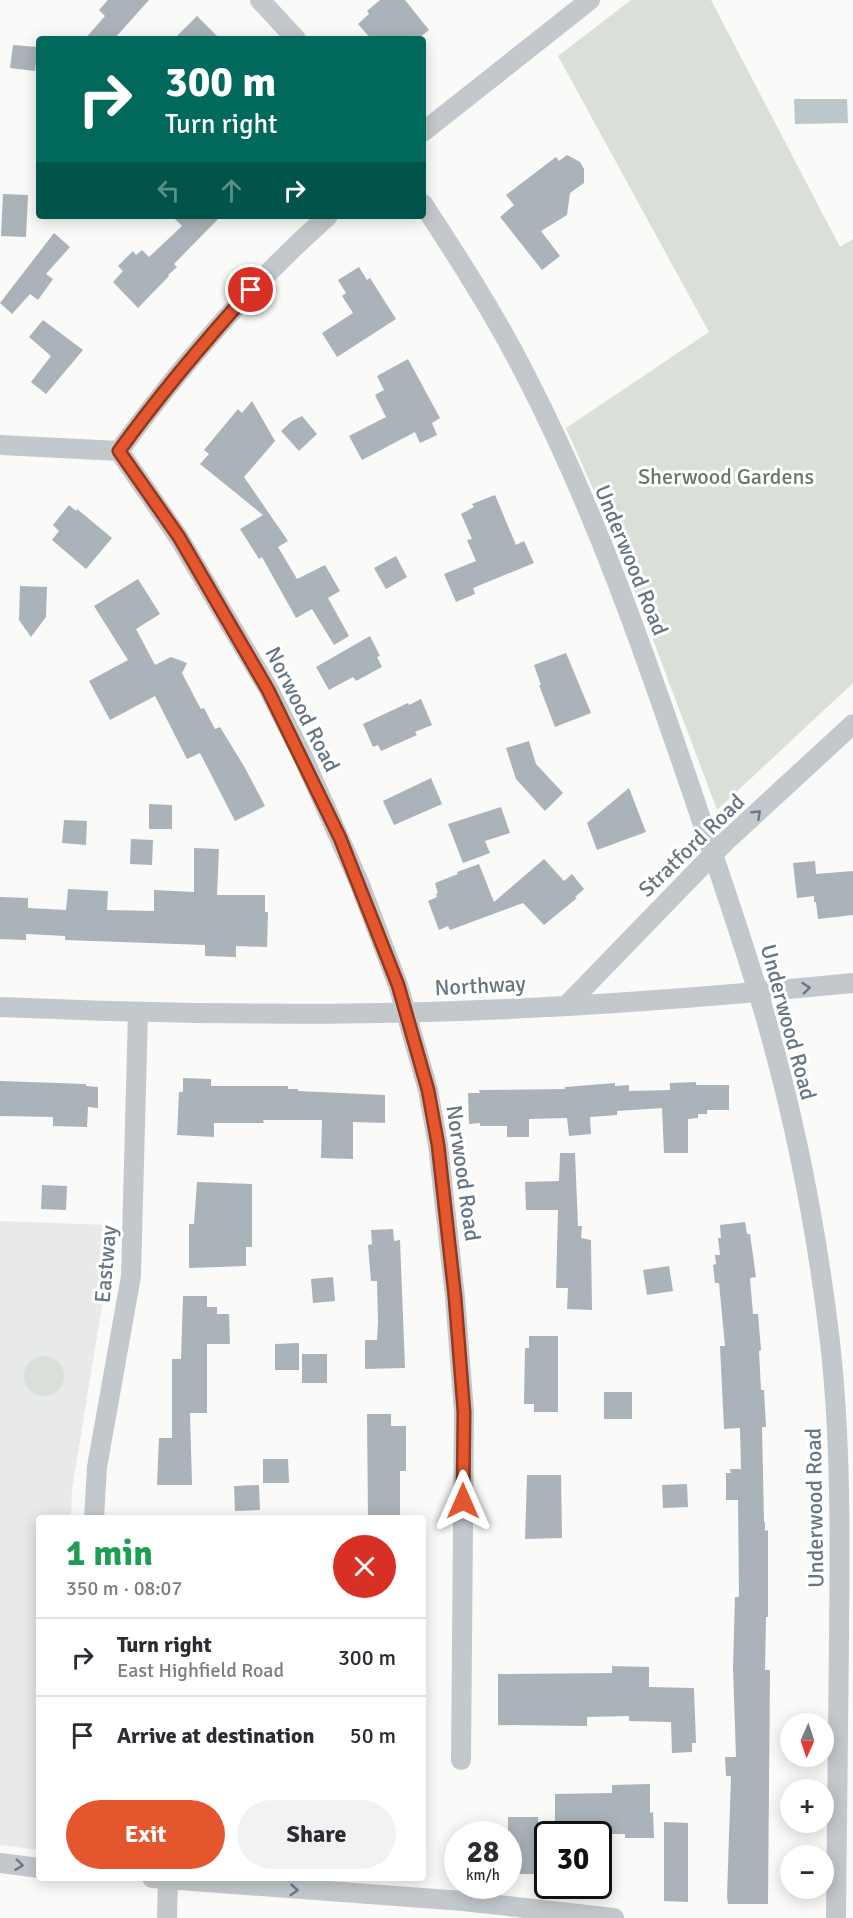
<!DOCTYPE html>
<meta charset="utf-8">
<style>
:root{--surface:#fff;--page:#f2f2f3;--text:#2b2b33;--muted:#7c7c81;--line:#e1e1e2;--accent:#e4572e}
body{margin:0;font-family:Signika,sans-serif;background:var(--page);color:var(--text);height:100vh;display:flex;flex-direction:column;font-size:22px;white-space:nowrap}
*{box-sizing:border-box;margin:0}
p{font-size:20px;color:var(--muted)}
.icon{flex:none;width:33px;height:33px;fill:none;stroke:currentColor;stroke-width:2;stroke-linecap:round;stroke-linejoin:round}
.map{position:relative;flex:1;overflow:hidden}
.sheet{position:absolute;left:36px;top:1515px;width:390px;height:366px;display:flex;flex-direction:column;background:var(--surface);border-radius:6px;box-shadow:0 3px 15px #0003}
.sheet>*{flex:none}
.hud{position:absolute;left:36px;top:36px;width:390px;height:183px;border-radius:6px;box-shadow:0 3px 15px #0003;background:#00695c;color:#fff;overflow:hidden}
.needle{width:39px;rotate:183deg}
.buttons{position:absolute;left:780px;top:1713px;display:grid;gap:12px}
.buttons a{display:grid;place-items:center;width:54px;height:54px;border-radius:50%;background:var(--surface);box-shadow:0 3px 15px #0003;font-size:30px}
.speed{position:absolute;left:444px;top:1821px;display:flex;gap:12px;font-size:30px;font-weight:700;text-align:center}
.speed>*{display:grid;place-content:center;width:78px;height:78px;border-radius:50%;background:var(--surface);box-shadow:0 3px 15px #0003;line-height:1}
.speed small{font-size:15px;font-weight:400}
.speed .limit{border:3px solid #111;border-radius:9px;background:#fff;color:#111}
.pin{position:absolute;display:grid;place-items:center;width:51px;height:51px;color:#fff;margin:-26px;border:3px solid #fff;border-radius:50%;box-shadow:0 2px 6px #0007}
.me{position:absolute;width:66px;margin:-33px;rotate:0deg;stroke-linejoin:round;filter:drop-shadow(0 0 4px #0008)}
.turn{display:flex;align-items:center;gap:21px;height:126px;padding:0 30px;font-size:27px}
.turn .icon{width:78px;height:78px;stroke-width:2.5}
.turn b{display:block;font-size:42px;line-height:51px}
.lanes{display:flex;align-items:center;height:57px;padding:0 30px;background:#0003;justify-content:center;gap:30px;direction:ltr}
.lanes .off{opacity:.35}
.round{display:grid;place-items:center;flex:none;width:63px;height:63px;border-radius:32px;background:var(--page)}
.headline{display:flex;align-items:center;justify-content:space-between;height:102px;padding:0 30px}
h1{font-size:36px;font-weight:700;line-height:45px;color:#1e9e55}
.cta{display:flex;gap:12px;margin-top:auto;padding:12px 30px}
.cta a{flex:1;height:69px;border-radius:36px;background:var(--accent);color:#fff;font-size:24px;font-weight:700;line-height:69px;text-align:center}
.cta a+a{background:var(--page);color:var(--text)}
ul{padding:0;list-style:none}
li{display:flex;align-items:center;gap:18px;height:78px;padding:0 30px;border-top:2px solid var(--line)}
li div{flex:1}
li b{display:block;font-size:22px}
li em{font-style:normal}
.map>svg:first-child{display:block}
.built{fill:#e8e9e9}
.green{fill:#dadfd7}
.water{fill:#bbc7cb}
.building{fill:#aab3b9}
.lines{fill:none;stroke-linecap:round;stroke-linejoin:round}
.street{stroke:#c3c8cc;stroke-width:20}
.oneway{stroke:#6a7a87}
.route-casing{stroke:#94391e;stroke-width:15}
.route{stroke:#e4572e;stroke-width:10}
.labels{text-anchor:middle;stroke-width:6;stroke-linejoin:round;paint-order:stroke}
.park-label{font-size:22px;fill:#687a64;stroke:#fff}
.street-label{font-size:22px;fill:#657683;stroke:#fff}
</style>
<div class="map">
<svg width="853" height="1918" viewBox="0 0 853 1918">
<rect width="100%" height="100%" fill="#fafaf8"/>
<path class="built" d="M0 1221 110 1225 104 1294 72 1489 71 1518H39V1850L0 1845Z"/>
<g class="green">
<path d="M631 0H711L840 247 853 239V683L717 810 614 536 566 428 709 332 558 56Z"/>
<circle cx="44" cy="1376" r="20"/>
</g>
<path class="water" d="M794 99H847L848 123 795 124Z"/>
<g class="building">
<path d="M108 0H149L114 39H85L105 16 99 10Z"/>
<path d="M380 0H405L429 30 418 39H371L358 24 369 14 367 11Z"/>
<path d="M197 16 220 39H174Z"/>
<path d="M13 45 38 47 35 71 10 68Z"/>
<path d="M567 155 580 162 584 169V183L570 193 567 215 541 231 560 256 542 270 500 217 514 205 506 195 556 157 559 161Z"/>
<path d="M3 194 28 195 26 237 1 236Z"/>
<path d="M172 216H221L174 264 177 267 168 275 169 276 138 308 113 282 123 271 118 266 133 251 136 255 142 250 149 257 182 226Z"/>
<path d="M54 233 70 247 46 274 53 279 38 300 30 294 12 314 0 303Z"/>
<path d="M359 267 367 280 370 278 396 319 337 357 322 333 353 313 342 296 346 293 338 280Z"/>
<path d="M43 320 83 350 46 394 31 382 51 356 29 337Z"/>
<path d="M408 359 440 418 432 423 437 435 420 443 415 432 362 460 349 436 386 417 375 395 384 390 377 376Z"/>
<path d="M252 401 275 441 244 477 288 541 278 547 297 579 325 565 340 591 328 598 349 636 334 645 312 609 296 618 262 557 259 559 240 529 263 515 200 464 209 454 204 450 238 409 242 413Z"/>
<path d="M302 416 317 434 299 451 281 431 292 421Z"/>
<path d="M495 495 516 545 524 541 534 563 473 588 475 594 456 602 444 574 476 561 467 540 472 539 461 514 474 507 472 504Z"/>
<path d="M69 505 76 511 77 509 112 538 86 569 52 540 59 531 53 525Z"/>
<path d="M396 556 407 577 386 589 374 568Z"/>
<path d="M138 579 160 614 136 629 155 665 171 657 187 663 182 673 197 702 201 709 204 708 215 729 220 727 245 768 265 806 235 821 200 753 187 759 155 696 110 720 89 681 128 660 94 606Z"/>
<path d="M20 586 47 587 46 617 31 637 19 620Z"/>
<path d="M370 636 380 656 377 657 382 667 356 681 353 677 329 690 316 667Z"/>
<path d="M566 653 591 713 555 727 539 685H541L534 665Z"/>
<path d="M421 699 432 725 415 732 417 735 381 751 378 745 373 747 363 724 408 703 409 705Z"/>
<path d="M529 741 536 764 563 793 545 811 516 779 506 748Z"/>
<path d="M431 778 442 804 394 825 383 801Z"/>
<path d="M629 788 646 832 597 850 587 823Z"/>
<path d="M149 804 172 805V829H149Z"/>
<path d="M501 807 510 833 485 841 490 853 463 863 448 824Z"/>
<path d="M64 820 87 821 86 845 62 843Z"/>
<path d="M131 839 153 840 152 865 130 864Z"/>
<path d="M194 848 219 849 217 895H265V912H268L267 947 236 946V957L205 956V945L65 940V936L26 934V940L0 939V897L28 898V908L66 910 68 889 108 891 107 910 154 911V890L194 892Z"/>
<path d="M544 859 564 881 572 874 584 889 575 897 577 898 544 925 523 903 450 930 448 926 439 930 428 901 437 897 436 894 438 893 435 883 458 874 457 872 479 864 494 902Z"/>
<path d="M815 861 816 874 853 871V915L818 919 816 902H814V896L797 898 793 863Z"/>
<path d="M183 1078 211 1079V1086H288V1089H298V1091L385 1095V1123L353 1122V1159L321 1158 322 1120H263L264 1123H214V1137L177 1135 179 1092H183Z"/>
<path d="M0 1081 86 1084V1086L98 1087V1108L88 1107 87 1127 53 1126V1117L0 1116Z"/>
<path d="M696 1082V1085H729V1110H707V1114H698V1118L688 1119V1153H664L662 1108 617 1111V1115L590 1117 591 1134 569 1136 567 1118 529 1119V1137H507V1126H480V1123L469 1124 468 1093H480L479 1090 565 1089V1087L615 1083V1086L629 1085V1091L670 1090V1083Z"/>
<path d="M560 1153H575L578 1226H582L581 1238 591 1240 592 1310 567 1309 568 1288H556L558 1210H526L525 1182 559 1181Z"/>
<path d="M197 1182 252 1184V1247H246V1266L189 1268V1224H194Z"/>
<path d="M42 1185 67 1186 66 1210 41 1209Z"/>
<path d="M745 1222 747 1234H750L756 1277 750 1278 753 1314H758L761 1350 759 1351 761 1390H764L766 1427H762L764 1522H765V1531L768 1530V1617H766L765 1670H770L768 1904H728L727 1896 731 1776H726L725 1757H736L733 1668 735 1597H739L738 1500H726V1473H731L730 1469H741L740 1428 724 1429 720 1346H725L719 1283H715L713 1265 716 1264 715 1255H720L718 1238H721L720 1225Z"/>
<path d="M393 1229 394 1241 400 1240 405 1368 365 1369V1340H377L378 1322 377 1281H371L368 1245 372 1244 371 1230Z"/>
<path d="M669 1266 673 1291 647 1295 643 1270Z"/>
<path d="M333 1277 335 1301 313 1303 311 1279Z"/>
<path d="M183 1296H207V1307H217V1314H229L230 1344H207V1413H190L192 1485H157L159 1438H172V1359H181Z"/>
<path d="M529 1336H558V1412H534V1404H524L525 1348H529Z"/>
<path d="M299 1343V1370H275V1344Z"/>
<rect x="302" y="1354" width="25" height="29"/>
<rect x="604" y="1392" width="28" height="27"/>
<path d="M367 1414H391V1426H406V1471H400V1518H368Z"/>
<path d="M263 1459H288L289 1483H263Z"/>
<path d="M527 1475H561L562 1538 525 1539Z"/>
<path d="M687 1484 688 1507 663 1508 662 1485Z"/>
<path d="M259 1485 260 1510 235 1511 234 1486Z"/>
<path d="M612 1666 649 1667V1687L694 1688 696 1743H692V1752L672 1753 671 1722 629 1721V1716L587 1717V1726L498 1725V1674L612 1673Z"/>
<path d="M650 1784V1813L653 1812 654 1838H625V1834H555V1794L612 1793V1785Z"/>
<path d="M508 1817H538L539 1874H514V1868H508Z"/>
<path d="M664 1822 688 1823V1902L664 1901Z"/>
</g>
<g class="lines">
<g class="street">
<path d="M260 0 296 39"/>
<path d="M423 132 590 0"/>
<path d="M423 204C459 259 495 315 525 374 595 509 646 657 695 801 716 863 738 926 757 989 792 1103 816 1223 830 1342 841 1440 840 1540 839 1639 838 1732 837 1825 836 1918"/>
<path d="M0 445 119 451"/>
<path d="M119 451 179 538 269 690 303 757 359 882 398 985 428 1090 438 1145 455 1297 464 1412 461 1760"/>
<path d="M119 451C181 366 249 286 328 216"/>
<path d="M567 1005 725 842 853 724"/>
<path d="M0 1007C142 1013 285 1016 427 1012 569 1008 712 997 853 983"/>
<path d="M94 1518 97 1467 131 1276 138 1012"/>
<path d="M0 1863 39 1868"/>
<path d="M152 1878 463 1901 614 1918"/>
<path d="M167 1918 168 1879"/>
</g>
</g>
<defs><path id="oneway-chevron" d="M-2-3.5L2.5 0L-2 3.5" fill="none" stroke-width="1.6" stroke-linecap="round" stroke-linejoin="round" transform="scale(1.5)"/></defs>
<g class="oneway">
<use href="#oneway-chevron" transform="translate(757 814) rotate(-43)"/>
<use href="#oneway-chevron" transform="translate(806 988) rotate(-6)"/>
<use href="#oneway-chevron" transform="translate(19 1865) rotate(7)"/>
<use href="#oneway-chevron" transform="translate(294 1890) rotate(4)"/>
</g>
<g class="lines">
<defs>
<path id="route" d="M251 290C204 342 160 394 119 451L179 537 268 690 340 838 398 985 428 1090 438 1145 455 1297 464 1412 463 1501"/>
</defs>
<use href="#route" class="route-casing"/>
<use href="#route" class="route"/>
</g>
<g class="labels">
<g class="park-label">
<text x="726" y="484">Sherwood Gardens</text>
</g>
<g class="street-label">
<text transform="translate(632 560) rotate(68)" y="8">Underwood Road</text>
<text transform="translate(303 709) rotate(63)" y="8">Norwood Road</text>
<text transform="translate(691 845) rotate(-44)" y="8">Stratford Road</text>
<text transform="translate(480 985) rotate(-3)" y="8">Northway</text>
<text transform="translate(789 1022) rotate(75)" y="8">Underwood Road</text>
<text transform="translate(464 1173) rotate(82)" y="8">Norwood Road</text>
<text transform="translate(105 1264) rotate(-85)" y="8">Eastway</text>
<text transform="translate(814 1508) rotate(-91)" y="8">Underwood Road</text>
</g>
</g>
</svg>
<div class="buttons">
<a><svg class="needle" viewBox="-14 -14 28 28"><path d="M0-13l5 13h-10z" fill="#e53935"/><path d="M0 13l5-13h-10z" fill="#7c7c81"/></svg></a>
<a>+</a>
<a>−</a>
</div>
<div class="speed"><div>28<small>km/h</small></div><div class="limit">30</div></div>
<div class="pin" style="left:251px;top:290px;background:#d93025"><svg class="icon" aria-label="arrive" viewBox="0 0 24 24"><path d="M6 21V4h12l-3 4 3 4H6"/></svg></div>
<svg class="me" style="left:463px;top:1501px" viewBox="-20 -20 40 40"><path d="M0-17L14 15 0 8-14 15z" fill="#e4572e" stroke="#fff" stroke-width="4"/></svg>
<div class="hud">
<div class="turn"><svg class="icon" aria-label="right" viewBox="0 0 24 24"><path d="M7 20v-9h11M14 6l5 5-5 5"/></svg><div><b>300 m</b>Turn right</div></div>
<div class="lanes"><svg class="icon off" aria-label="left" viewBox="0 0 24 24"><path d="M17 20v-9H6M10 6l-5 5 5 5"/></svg><svg class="icon off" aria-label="ahead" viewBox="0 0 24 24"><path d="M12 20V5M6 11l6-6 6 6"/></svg><svg class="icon" aria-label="right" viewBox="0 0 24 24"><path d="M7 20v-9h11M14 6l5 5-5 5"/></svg></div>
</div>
<section class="sheet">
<div class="headline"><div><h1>1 min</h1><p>350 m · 08:07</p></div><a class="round" style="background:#d93025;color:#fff"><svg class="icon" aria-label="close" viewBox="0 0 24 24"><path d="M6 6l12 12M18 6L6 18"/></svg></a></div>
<ul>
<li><svg class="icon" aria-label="right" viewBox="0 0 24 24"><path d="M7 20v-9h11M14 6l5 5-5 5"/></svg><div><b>Turn right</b><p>East Highfield Road</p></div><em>300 m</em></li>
<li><svg class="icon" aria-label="arrive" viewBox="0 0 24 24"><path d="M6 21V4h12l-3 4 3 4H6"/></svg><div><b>Arrive at destination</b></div><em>50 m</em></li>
</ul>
<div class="cta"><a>Exit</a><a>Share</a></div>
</section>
</div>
